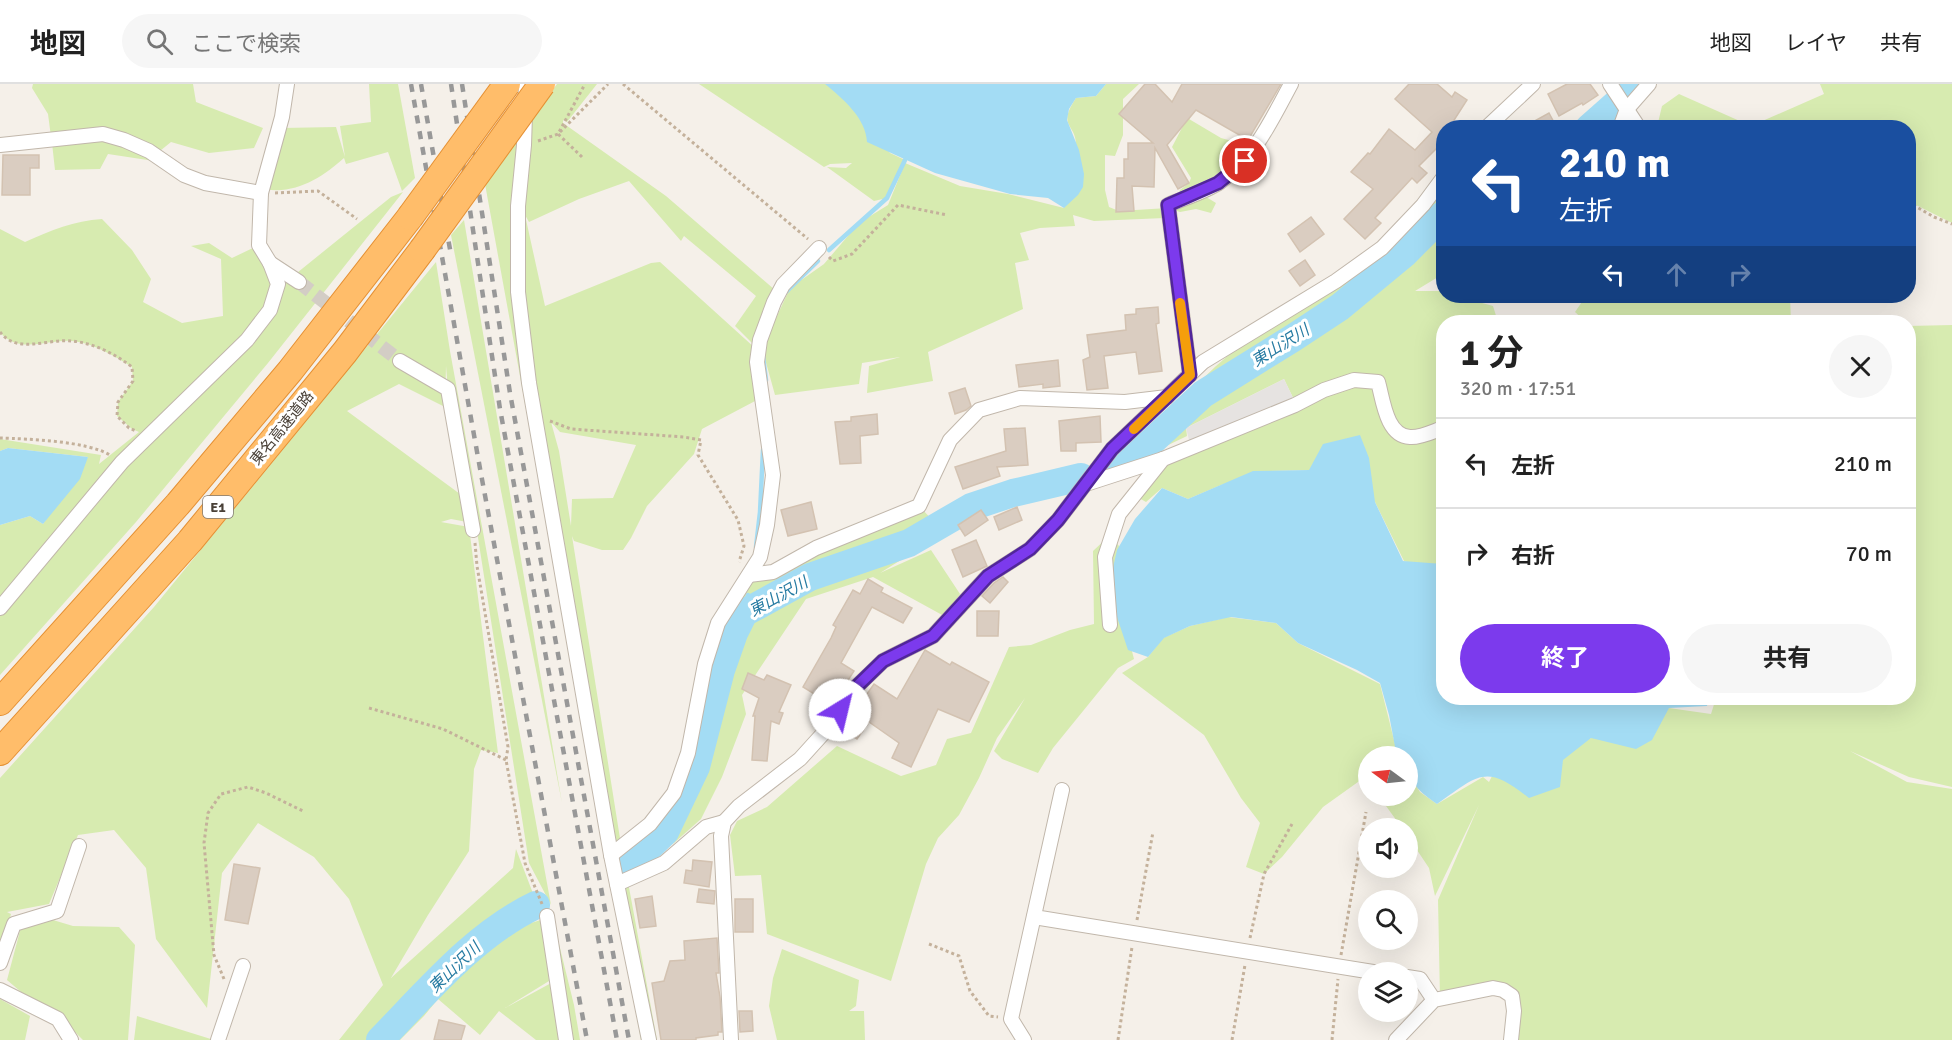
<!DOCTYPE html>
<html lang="ja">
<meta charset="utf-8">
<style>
:root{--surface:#fff;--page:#f6f6f6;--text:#222;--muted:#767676;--line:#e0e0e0;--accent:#7c3aed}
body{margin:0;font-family:Signika,"Noto Sans JP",sans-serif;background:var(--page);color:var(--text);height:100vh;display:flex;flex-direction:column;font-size:22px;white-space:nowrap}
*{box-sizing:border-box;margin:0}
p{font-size:20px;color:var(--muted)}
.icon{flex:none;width:33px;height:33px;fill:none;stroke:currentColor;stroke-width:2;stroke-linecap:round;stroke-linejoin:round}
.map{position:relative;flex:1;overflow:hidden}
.side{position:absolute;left:1436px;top:231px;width:480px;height:390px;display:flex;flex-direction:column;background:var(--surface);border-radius:24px;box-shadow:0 6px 24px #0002}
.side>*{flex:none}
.guide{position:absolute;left:1436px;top:36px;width:480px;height:183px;border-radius:24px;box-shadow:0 6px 24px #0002;background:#1a4fa0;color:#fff;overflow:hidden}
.needle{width:39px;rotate:285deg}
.controls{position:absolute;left:1358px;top:662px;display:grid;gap:12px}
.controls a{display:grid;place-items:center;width:60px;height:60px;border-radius:50%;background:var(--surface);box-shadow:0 6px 24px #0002;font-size:30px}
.pin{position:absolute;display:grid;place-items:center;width:51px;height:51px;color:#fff;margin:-26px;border:3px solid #fff;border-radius:50%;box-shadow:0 2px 6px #0007}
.me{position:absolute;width:66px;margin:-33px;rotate:36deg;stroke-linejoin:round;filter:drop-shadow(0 0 4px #0008)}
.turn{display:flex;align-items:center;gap:21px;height:126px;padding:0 24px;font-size:27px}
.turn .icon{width:78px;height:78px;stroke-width:2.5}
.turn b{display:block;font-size:42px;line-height:51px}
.lanes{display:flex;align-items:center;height:57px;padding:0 24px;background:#0003;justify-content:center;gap:30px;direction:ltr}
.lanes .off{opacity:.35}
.round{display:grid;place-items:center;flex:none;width:63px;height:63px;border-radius:32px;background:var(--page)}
.headline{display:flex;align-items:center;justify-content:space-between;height:102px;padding:0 24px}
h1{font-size:36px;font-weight:700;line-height:45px}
.cta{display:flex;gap:12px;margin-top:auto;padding:12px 24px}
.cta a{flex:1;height:69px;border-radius:36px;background:var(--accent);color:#fff;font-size:24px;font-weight:700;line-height:69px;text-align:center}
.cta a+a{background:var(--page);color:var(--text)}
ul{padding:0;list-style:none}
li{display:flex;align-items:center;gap:18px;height:90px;padding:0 24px;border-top:2px solid var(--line)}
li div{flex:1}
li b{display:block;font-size:22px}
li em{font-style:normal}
header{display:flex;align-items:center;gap:36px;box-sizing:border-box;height:84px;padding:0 30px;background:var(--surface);border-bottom:2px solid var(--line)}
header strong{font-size:28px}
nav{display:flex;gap:33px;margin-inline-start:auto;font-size:21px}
.search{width:420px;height:54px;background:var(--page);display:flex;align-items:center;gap:15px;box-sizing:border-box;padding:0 21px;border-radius:33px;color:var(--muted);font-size:22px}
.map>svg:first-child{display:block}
.green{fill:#d7ebb0;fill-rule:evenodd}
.parking{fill:#e6e3e1}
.water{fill:#a3dcf4}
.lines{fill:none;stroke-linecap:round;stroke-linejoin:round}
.stream{stroke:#a3dcf4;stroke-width:4.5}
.river{stroke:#a3dcf4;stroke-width:28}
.building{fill:#dacdc1;stroke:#d3c2b1;stroke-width:1.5}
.street-tunnel{stroke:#d3cdc5;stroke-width:14;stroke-dasharray:14 7;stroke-linecap:butt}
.street-casing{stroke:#c1b7ab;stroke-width:16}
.highway-casing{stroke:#e59033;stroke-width:28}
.path{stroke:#c4b19b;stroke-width:3;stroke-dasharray:3 3;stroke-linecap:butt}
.street{stroke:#fff;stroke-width:14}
.highway{stroke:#ffbd6a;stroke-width:26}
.rail{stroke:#989898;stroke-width:4.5;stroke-dasharray:8 8;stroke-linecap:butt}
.highway-bridge-casing{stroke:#e59033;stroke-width:28;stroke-linecap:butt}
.highway-bridge{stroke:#ffbd6a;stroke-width:26}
.route-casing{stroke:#51269a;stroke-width:15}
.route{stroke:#7c3aed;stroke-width:10}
.slow{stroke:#f59e0b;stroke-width:10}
.labels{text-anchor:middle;stroke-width:6;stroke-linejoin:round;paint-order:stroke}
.shield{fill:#fff;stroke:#807973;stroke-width:1.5}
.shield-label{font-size:14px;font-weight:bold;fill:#494037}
.street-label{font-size:15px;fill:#494037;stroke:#fff}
.water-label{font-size:16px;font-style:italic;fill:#267ba2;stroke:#fff}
</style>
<header>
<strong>地図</strong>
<div class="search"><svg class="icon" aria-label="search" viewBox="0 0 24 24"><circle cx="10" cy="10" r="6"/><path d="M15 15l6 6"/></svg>ここで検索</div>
<nav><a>地図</a><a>レイヤ</a><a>共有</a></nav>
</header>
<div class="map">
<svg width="1952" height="956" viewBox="0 0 1952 956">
<rect width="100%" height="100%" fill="#f5f0e9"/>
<g class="green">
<path d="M33 0H193L196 18 263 44 254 64 209 69 171 58 155 71 128 54 51 53 48 30 32 4Z"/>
<path d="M369 0H398L415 94 402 107 388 68 346 80 344 74C323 93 295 111 265 105L282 44 336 43 345 73 340 42 371 38Z"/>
<path d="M557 0H597L567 38 563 36V39L666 112 775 206 756 263 735 242 756 212 684 152 681 157 629 97 579 115 529 138 525 131 545 222 651 179 660 178 755 264 752 292 757 316 702 345 694 370 647 422 631 454 623 466H602L574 457 572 452 622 767 674 709 718 539 749 491 919 422 941 445 933 456 880 489 931 466 960 510 944 532 873 493 806 515 742 611 746 630 722 693 701 735 674 759 626 787 657 956H641L485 100ZM551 338 560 348 636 361 613 414 572 415 571 442 559 367Z"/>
<path d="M699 0H842L890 69 905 76 887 114 874 117 827 83 846 84 852 79 830 80 824 83Z"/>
<path d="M1106 0H1139L1123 15V51L1115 72 1105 71V106L1109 123 1119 127 1168 124 1165 134 1094 137 1073 131 1075 142 1040 144 1020 149 1029 176 1015 179 1023 225 928 268 933 297 867 309 869 282 900 273 862 279 859 300 775 311 762 264 790 204 824 180 859 139 888 121 905 79 960 102 1008 110 1064 124C1067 107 1076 80 1076 63 1077 39 1056 44 1076 14L1096 12Z"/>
<path d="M1820 0H1952V139L1908 117V44L1657 43 1662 22 1679 10 1751 42 1824 10Z"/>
<path d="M1189 35 1221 54 1243 60 1248 67 1198 108 1216 119 1211 129 1196 125 1180 128 1174 126 1180 106 1189 99 1191 94 1172 63 1184 40Z"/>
<path d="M106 54 122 59 154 77 108 70 100 85 55 86 52 59Z"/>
<path d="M1443 93V190L1415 207H1443V212H1457L1493 222 1498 238H1443V343L1410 353 1443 352V489L1404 477 1375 418 1310 386 1268 387 1221 401 1188 415 1162 404 1146 418 1132 410 1164 375 1296 320 1284 295 1186 344 1187 352 1114 387 1115 379 1216 282 1262 242 1404 141Z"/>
<path d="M403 108 268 279 136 438 0 591V441L30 432 43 440 88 373 8 364 0 367V355L101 371 99 380 139 348 132 345 117 332 118 318 133 297 132 283C114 272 94 259 72 257 49 255 18 271 0 248V145L25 158C51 146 74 137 102 135L132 166 151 195 143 218 182 239 223 232 221 175 191 162 209 159 232 174 259 161 278 200 245 263 282 201 391 113Z"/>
<path d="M464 136 562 719 451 151Z"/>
<path d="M436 178 450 267 551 821 529 779 476 441 448 307 446 282 445 323 399 300 347 327 460 410 467 438 451 435 441 438 469 443 498 669 481 666 474 685 469 767 428 831 391 894 513 784 516 765 542 833 531 839 544 835 549 897 505 924 553 898 563 956H536L499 927 480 951 438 915 424 932 400 956H339L383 901 349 815 314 773 258 739 222 789 207 924 156 855 146 784 114 746 78 751 49 820 7 828 11 830 0 868V694L154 523Z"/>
<path d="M1586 212H1790L1791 238H1586L1575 228Z"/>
<path d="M1952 241V703L1909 693 1850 667 1907 698 1952 705V956H1508L1511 912 1489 901 1440 914 1438 816 1479 721 1435 812 1429 784 1407 751V744H1402L1378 711H1407V687L1420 708 1437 720 1483 693 1489 698 1492 692 1669 624 1711 630 1716 614H1908V242Z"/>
<path d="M1110 451 1119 462 1120 521 1134 575 1118 584 1053 664 1038 689 1002 675 994 667 1025 614 997 654 979 694 959 731 938 754 926 780 891 897 767 850 761 791 735 792 730 751 737 737 767 723 837 662 901 692 936 681 947 655 971 649 1009 563 1031 561 1070 546 1094 540 1093 467Z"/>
<path d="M1228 533 1276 539 1298 559 1380 600 1398 672H1368V696L1365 693 1323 723 1282 773 1264 790 1246 783 1260 739 1241 714 1204 651 1122 589 1148 573 1163 554 1190 542Z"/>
<path d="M53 836 73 842 119 843 135 861 128 956H83L76 949 47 930 7 896 21 843Z"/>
<path d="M558 856 574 921 580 956H567L553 858Z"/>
<path d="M782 865 859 896 856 922 849 927H864L865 956H777L769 922 773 894Z"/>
<path d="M0 915 30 932 25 956H0Z"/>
<path d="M137 932 214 956H134Z"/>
</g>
<path class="parking" d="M1284 295 1296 320 1191 364 1186 344Z"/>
<g class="water">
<path d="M825 0H1106L1096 12 1076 14 1069 25 1067 36 1079 66 1084 90 1083 103 1078 111 1064 124 1048 114 1010 110 935 89 867 58C866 34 843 15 825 0Z"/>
<path d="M1360 351 1369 374 1375 418 1403 477 1443 480V614H1709L1707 622 1669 624 1652 656 1636 665 1591 654 1563 676 1560 703 1529 714C1485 679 1479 691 1437 720 1418 707 1407 697 1407 672H1398L1396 668 1389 631 1380 599 1357 586 1298 559 1276 539 1231 533 1190 542 1164 554 1148 573 1128 566 1108 506 1117 466 1135 435 1162 404 1188 415 1253 387 1309 386 1323 360Z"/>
<path d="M8 364 88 373 80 395 43 440 30 432 0 441V367Z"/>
</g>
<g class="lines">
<g class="stream">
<path d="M829 166 887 114 905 76"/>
<path d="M786 208 818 177"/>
<path d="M763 272 766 296"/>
<path d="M756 463 760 428 763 366"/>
<path d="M744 529 748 511"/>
</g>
<g class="river">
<path d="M1589 44 1624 13 1636 0"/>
<path d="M1113 383 1134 374 1203 310 1293 254 1340 223 1404 170 1443 131"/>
<path d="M622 785 641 771 665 748 696 683 721 586 734 549 744 529 810 493 909 459 971 423 1013 409 1081 393"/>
<path d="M380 956C427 908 475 850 536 821"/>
</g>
</g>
<g class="building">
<path d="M1145 0H1155L1172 18 1182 0H1281L1248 56 1196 26 1167 61 1189 99 1178 105 1155 64 1154 103 1132 102 1134 127 1116 128 1117 94H1124V75H1128V59H1153L1119 30Z"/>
<path d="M1409 0H1437L1452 13 1455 8 1467 16 1449 44H1443V58L1419 82 1427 89 1417 99 1412 94 1375 134 1381 139 1365 155 1344 135 1373 105 1351 88 1368 69 1370 70 1389 45 1415 66 1432 48 1395 15Z"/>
<path d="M1567 0H1590L1598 11 1583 21 1582 19 1559 32 1548 10Z"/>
<path d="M1549 29 1557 44H1522Z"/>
<path d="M3 71H39V84H30V111H2Z"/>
<path d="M1311 133 1324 150 1300 168 1288 150Z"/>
<path d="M1305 176 1315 191 1300 202 1289 187Z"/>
<path d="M1158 223 1159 239 1156 240 1162 287 1139 290 1136 268 1104 272 1108 304 1087 306 1083 276 1090 273 1087 251 1126 246 1125 231 1136 230V225Z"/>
<path d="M1058 276 1060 302 1043 304V300L1019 303 1016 281Z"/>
<path d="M965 304 971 322 966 326 955 330 949 309Z"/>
<path d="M877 330 878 350 860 352 861 379 840 380 835 338 851 337V333Z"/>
<path d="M1100 332 1101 358 1076 359V367H1061L1059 337Z"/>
<path d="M1025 344 1028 381 997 383 1000 392 963 405 955 383 1006 367 1004 345Z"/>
<path d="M811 418 817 445 788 452 781 426Z"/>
<path d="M1017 423 1022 436 999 446 994 433Z"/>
<path d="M981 426 988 436 965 452 958 441Z"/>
<path d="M976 456 987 482 963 493 952 466Z"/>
<path d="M1003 493 1008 498 990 519 982 512 994 499Z"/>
<path d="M868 495 883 504 881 508 912 524 903 539 872 523 841 579 854 587 832 621 803 603 831 554 836 543 833 541 853 506 860 510Z"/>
<path d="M977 527H999L998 552H977Z"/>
<path d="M925 566 950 581 952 578 989 598 969 638 938 625 911 683 892 674 899 659 869 638 857 655 842 645 874 600 897 615Z"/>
<path d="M748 589 764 596 767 591 791 601 779 628 783 629 779 640 771 637 767 677 752 676 755 632H753L759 614 742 605Z"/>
<path d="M693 776 712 778 709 803 684 799 686 786 692 787Z"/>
<path d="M234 780 260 784 248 840 225 836Z"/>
<path d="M699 805 715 807 714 820 697 818Z"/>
<path d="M652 812 656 842 640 844 635 815Z"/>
<rect x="735" y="815" width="18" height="33"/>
<path d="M717 854 719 889H716L720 913 722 948H718V951L696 954V956H661L652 899 664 897 670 877 685 876 684 857Z"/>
<path d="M739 927H752L753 947 740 948Z"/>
<path d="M439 936 465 942 461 956H434Z"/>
</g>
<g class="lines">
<path class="street-tunnel" d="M299 198 400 277"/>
<defs>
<g id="street">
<path d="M287 0 282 33 261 109 259 161 270 179 299 198"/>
<path d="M526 0 524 61 518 122V208L529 299 611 771 649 956"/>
<path d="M1610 0 1639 44"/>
<path d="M1486 44 1533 0"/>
<path d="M1620 44 1627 25 1649 0"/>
<path d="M0 61 103 50 124 56 149 67 184 91 205 99 261 109"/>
<path d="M400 277 448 305 473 446"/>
<path d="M1190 291 1168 121C1184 114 1205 108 1220 98 1255 73 1271 37 1291 0"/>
<path d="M1086 400 1163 375"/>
<path d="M749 491 773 488 816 464 919 422 950 356 979 326 1020 314 1125 318 1167 313"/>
<path d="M0 524 122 378 247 256 270 226 278 200 270 179"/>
<path d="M1110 541 1105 473 1119 430 1163 375 1295 321 1324 306 1354 296 1378 298C1383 315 1386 352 1410 353 1420 354 1434 347 1443 344"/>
<path d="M611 771 650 740 674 709 688 669 705 580 718 539 760 473 767 441 773 391 757 278 760 256 774 218 783 201 819 164"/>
<path d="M617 800 664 779 706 743 724 738"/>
<path d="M547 832 566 956"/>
<path d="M1034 833 1373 888"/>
<path d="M0 879 14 840 57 827 79 762"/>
<path d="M1407 893 1420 895 1434 916"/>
<path d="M0 906 58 935 71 956"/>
<path d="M218 956 243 882"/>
<path d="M731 956 721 752 724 738 739 722 800 675 829 643 850 609 883 577 933 552 988 492 1030 465 1058 436 1112 365 1203 278 1336 197 1382 164 1423 121 1443 94"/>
<path d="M1024 956 1011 935 1062 706"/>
<path d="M1396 956 1434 916 1493 904 1503 906 1512 912 1514 927 1511 956"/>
</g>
<g id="highway">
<path d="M0 618 178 420 290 287 410 133"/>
<path d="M0 668 190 457 345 268 422 166"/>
</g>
</defs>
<use href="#street" class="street-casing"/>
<use href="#highway" class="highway-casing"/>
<g class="path">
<path d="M623 0 808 155"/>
<path d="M538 57 558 50 608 0"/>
<path d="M582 73 558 50 585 0"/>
<path d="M275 109 318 107 357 135"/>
<path d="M1908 118 1934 133 1952 140"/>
<path d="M829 173 833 177 852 170 898 121 947 131"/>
<path d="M0 248C18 271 48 254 72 257 94 259 115 270 132 283L133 297 118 318 117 332 129 344 136 347"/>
<path d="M550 337 571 345 684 353 701 356 698 371 738 436 744 462 739 478"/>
<path d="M0 354C28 355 87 357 110 371"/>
<path d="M475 459 477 482 508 663 506 676 525 779 542 820"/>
<path d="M369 624 443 645 506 676"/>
<path d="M1137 836 1153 748"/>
<path d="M1250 854 1264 790 1292 740"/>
<path d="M929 860 959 872 970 907 989 932 998 933"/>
<path d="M1341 871 1366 728"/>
<path d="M224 895 214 871 204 759 208 729 221 710 248 703 266 709 305 728"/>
<path d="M1118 956 1132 863"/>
<path d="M1232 956 1245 881"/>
<path d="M1332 956 1338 895"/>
</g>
<use href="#street" class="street"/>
<use href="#highway" class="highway"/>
<g class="rail">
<path d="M411 0 481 390 587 956"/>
<path d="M421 0 451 171"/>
<path d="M451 0 500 325 617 956"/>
<path d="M462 0 510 309 629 956"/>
</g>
<defs>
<g id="highway-bridge">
<path d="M410 133 507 0"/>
<path d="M422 166 542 0"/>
</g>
</defs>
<use href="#highway-bridge" class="highway-bridge-casing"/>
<use href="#highway-bridge" class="highway-bridge"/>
</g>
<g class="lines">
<defs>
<path id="route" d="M840 626 850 609 883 577 933 552 988 492 1030 465 1058 436 1112 365 1190 291 1168 121 1218 99 1245 77"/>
</defs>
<use href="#route" class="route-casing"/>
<use href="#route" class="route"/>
<path class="slow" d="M1134 345 1190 291 1180 219"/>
</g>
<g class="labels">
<rect class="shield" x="203" y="412" width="30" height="22" rx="4.5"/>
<g class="shield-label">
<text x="218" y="428">E1</text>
</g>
<g class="street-label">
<text transform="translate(282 344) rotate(-51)" y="5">東名高速道路</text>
</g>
<g class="water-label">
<text transform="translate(1280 261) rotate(-32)" y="6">東山沢川</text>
<text transform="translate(778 512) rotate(-29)" y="6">東山沢川</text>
<text transform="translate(454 883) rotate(-44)" y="6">東山沢川</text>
</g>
</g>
</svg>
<div class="controls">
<a><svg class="needle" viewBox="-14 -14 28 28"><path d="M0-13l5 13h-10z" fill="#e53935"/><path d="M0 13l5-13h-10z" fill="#767676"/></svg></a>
<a><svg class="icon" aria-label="sound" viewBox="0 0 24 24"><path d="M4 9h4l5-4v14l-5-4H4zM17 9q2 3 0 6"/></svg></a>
<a><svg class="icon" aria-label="search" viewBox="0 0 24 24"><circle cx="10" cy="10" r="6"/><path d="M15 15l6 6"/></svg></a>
<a><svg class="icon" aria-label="layers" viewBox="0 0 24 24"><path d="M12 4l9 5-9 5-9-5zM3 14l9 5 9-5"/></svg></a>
</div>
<div class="pin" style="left:1245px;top:77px;background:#d93025"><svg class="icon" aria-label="arrive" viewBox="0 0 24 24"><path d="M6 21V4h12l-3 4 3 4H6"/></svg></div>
<svg class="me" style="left:840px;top:626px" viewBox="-20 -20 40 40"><circle r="19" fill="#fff"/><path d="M0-13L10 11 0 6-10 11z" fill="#7c3aed"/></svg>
<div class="guide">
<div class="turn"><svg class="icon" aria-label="left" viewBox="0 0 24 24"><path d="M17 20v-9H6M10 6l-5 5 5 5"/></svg><div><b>210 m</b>左折</div></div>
<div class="lanes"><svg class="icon" aria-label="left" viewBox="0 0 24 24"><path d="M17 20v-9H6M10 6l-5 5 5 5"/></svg><svg class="icon off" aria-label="ahead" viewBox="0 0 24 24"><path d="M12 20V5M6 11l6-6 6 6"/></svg><svg class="icon off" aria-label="right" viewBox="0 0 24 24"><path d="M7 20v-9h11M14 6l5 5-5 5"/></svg></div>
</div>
<section class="side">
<div class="headline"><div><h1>1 分</h1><p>320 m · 17:51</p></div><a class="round"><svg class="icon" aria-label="close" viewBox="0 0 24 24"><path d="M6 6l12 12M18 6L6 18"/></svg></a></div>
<ul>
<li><svg class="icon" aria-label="left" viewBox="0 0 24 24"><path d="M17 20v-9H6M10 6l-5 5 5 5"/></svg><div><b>左折</b></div><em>210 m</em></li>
<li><svg class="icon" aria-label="right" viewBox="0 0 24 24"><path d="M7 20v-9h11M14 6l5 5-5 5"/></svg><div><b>右折</b></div><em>70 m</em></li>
</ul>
<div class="cta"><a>終了</a><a>共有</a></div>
</section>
</div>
